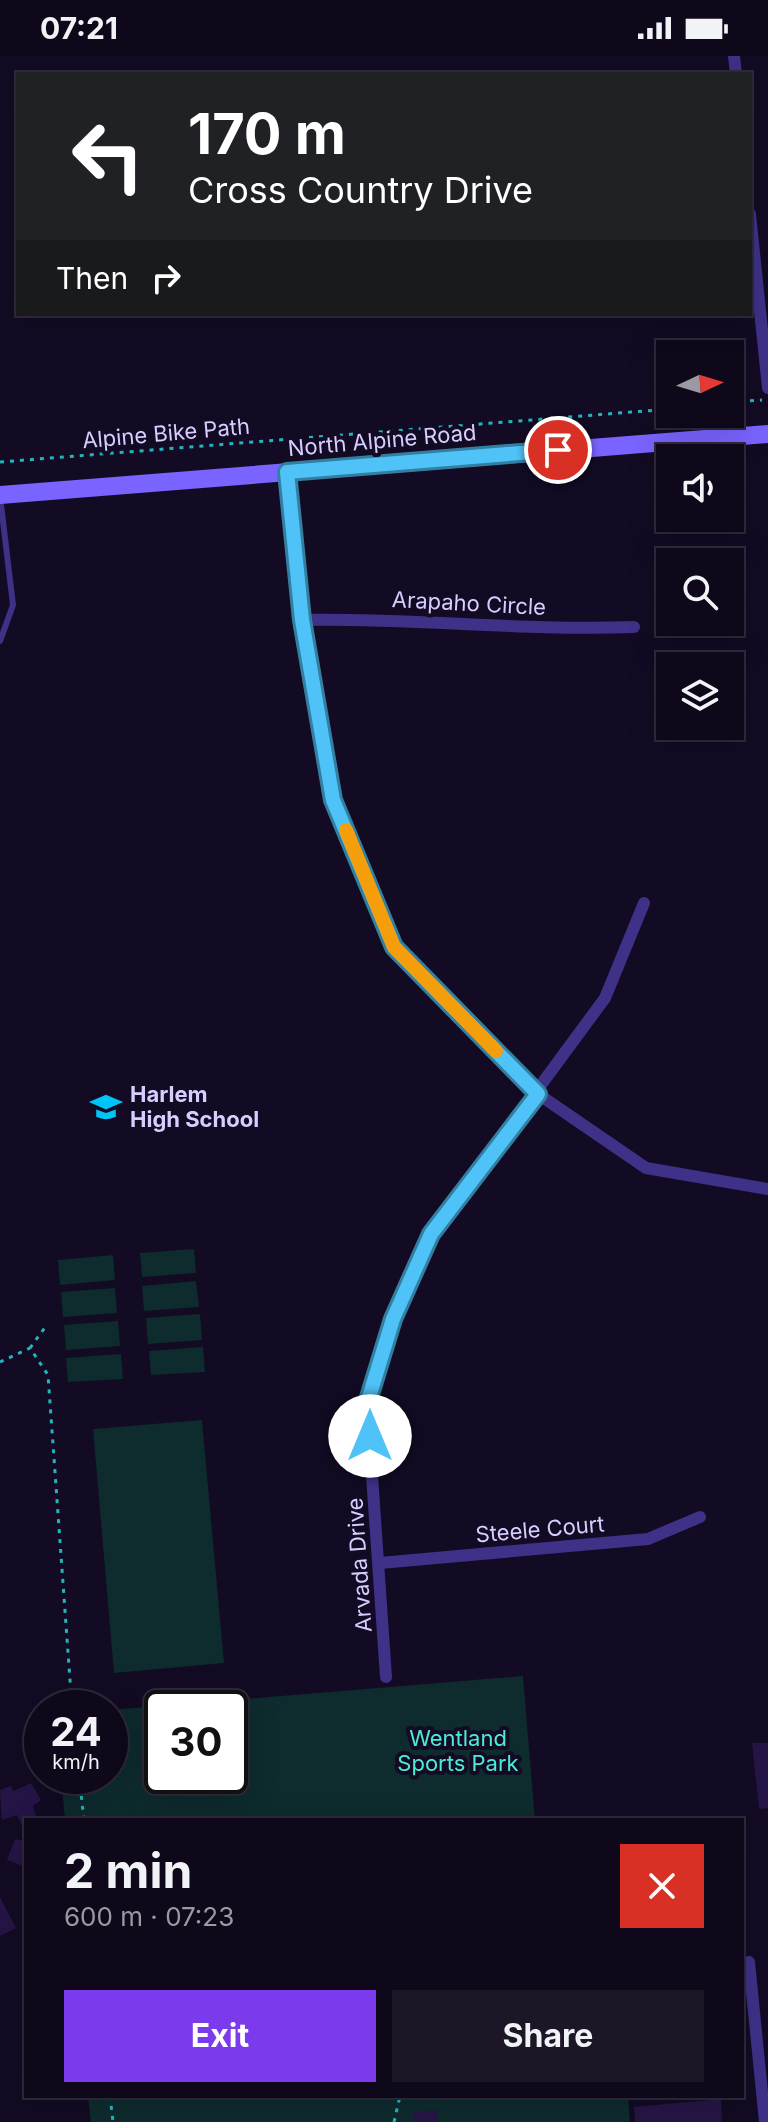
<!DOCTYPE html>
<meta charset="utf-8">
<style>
:root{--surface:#0e081a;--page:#1c1627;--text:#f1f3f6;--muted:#9b9aa2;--line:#2e2939;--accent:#7c3aed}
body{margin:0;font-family:Inter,sans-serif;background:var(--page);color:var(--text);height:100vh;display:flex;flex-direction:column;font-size:30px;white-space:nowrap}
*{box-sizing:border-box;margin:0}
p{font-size:26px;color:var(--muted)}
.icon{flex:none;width:44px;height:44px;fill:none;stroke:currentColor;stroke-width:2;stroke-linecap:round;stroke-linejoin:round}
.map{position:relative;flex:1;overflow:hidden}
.details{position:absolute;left:24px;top:1762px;width:720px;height:280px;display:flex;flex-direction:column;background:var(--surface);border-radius:0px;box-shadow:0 8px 32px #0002,0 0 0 2px var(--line)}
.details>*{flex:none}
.banner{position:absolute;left:16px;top:16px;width:736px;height:244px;border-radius:0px;box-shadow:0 8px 32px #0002,0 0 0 2px var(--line);background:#202124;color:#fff;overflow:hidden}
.needle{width:52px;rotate:86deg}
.tools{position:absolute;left:656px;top:284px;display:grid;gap:16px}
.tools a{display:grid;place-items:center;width:88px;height:88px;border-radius:0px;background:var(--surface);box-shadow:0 8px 32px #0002,0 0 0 2px var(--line);font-size:40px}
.speed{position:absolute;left:24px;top:1634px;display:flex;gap:16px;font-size:40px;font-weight:700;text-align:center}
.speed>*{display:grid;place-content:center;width:104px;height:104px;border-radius:50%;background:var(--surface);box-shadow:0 8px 32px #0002,0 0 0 2px var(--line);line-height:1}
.speed small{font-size:20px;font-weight:400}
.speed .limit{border:4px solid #111;border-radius:12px;background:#fff;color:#111}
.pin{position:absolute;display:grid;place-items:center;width:68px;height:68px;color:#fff;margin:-34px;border:4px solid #fff;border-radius:50%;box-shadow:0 2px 8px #0007}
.me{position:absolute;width:88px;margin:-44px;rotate:0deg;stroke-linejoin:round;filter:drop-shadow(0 0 6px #0008)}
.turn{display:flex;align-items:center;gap:28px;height:168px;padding:0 40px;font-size:36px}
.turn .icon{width:104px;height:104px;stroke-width:2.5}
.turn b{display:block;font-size:56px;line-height:68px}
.then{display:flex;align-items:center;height:76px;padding:0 40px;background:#0003;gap:16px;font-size:30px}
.round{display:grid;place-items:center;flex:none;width:84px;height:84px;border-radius:0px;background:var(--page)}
.head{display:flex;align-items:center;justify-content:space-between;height:136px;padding:0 40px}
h1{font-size:48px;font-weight:700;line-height:60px}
.button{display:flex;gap:16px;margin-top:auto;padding:16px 40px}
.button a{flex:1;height:92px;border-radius:0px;background:var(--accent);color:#fff;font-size:32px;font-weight:700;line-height:92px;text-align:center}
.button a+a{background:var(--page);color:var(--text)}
.status{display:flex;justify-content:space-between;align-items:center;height:56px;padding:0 40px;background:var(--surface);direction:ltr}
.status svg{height:22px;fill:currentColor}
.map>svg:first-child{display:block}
.green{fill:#0e2b2e;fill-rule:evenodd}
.building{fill:#251546}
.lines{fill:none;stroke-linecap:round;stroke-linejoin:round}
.path{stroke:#21b6bf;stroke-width:3;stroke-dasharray:4 6;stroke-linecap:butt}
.lane{stroke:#3e3187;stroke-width:6}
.street{stroke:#3e3187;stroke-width:12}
.secondary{stroke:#7a64ff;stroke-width:18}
.route-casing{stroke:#337fa1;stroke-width:20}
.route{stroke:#4fc3f7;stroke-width:14}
.slow{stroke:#f59e0b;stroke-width:14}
.labels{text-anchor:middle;stroke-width:8;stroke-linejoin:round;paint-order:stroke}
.street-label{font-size:22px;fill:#d9cdff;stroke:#120b23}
.poi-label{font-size:22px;font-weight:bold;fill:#d9cdff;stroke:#120b23;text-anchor:start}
.park-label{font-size:22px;fill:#4debd6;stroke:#120b23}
</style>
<div class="status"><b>07:21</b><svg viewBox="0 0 49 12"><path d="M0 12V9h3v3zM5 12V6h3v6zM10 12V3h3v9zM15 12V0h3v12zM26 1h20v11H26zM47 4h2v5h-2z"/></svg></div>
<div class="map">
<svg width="768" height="2066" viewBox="0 0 768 2066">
<rect width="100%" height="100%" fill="#120b23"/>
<g class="green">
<path d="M194 1193 196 1217 142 1221 140 1197Z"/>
<path d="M113 1199 115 1224 60 1229 58 1204Z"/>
<path d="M196 1225 199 1251 144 1255 142 1230Z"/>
<path d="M115 1232 117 1257 63 1261 61 1236Z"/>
<path d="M200 1258 202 1284 148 1288 146 1262Z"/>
<path d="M118 1265 120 1290 66 1294 64 1269Z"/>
<path d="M203 1291 205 1316 151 1319 149 1295Z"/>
<path d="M121 1298 123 1323 68 1326 66 1302Z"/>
<path d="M202 1364 224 1607 114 1617 93 1373Z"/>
<path d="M523 1620 535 1764H65L61 1720H110V1654ZM230 1652V1720H162V1652Z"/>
<path d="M88 2040H628L630 2066H91Z"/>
</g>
<g class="building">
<path d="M752 1687H768V1752L759 1753Z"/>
<path d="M31 1727 41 1744 33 1750 37 1764H26V1778L17 1759 2 1764 0 1734 10 1730 14 1735Z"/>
<path d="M15 1783 26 1785V1811L7 1804Z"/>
<path d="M0 1841 16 1872 0 1880Z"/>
<path d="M721 2043 722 2066H635L634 2051Z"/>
<path d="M437 2054 438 2066H414V2056Z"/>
</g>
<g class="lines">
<g class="path">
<path d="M730 346 762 344"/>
<path d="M0 406 670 353"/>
<path d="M30 1292 46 1270"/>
<path d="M0 1306 30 1292 48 1319 72 1652"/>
<path d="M79 1720 84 1764"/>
<path d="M110 2040 113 2066"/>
<path d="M394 2066 400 2040"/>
</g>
<path class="lane" d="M0 440 13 549 0 585"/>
<g class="street">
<path d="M734 0 736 18"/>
<path d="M750 158 768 332"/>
<path d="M287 416 302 564 333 744 394 891 538 1038 646 1112 768 1133"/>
<path d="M302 564C413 562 524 575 634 571"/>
<path d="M380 1507 648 1483 700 1461"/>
<path d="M386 1621 367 1348 393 1263 431 1178 605 942 644 847"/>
<path d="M749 1906 765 2066"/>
</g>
<path class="secondary" d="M0 439 768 378"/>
</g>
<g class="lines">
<defs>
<path id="route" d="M370 1380 367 1348 393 1263 431 1178 538 1038 394 891 333 744 302 564 287 416 558 394"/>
</defs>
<use href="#route" class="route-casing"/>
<use href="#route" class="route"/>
<path class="slow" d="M346 774 394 891 496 995"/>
</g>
<defs>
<symbol id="school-bare" viewBox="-9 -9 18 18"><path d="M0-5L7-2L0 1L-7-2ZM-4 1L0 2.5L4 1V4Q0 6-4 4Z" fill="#00c3f8" stroke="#120b23" stroke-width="2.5" paint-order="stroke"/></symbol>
</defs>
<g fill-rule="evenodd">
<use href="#school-bare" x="84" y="1029" width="44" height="44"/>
</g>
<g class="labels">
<g class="street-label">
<text transform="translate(166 377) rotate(-5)" y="8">Alpine Bike Path</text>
<text transform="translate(382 384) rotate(-5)" y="8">North Alpine Road</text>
<text transform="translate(469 547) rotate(3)" y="8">Arapaho Circle</text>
<text transform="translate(540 1473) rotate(-5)" y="8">Steele Court</text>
<text transform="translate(359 1509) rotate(-94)" y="8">Arvada Drive</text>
</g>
<g class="poi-label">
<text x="130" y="1046">Harlem<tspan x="130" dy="25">High School</tspan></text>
</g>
<g class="park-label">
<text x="458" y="1690">Wentland<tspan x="458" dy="25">Sports Park</tspan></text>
</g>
</g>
</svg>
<div class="tools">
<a><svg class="needle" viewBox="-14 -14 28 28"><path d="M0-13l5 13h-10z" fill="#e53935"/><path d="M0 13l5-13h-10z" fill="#9b9aa2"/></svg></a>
<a><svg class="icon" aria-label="sound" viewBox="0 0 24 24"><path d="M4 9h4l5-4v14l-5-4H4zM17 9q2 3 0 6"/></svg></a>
<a><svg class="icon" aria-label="search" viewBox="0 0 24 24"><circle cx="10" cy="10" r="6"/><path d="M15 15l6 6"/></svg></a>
<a><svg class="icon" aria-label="layers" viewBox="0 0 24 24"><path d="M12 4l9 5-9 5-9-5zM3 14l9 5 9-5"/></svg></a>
</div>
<div class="speed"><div>24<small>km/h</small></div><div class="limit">30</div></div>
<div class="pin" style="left:558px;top:394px;background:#d93025"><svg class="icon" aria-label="arrive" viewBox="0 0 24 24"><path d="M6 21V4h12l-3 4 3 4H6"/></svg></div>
<svg class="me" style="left:370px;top:1380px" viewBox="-20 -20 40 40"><circle r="19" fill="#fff"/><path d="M0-13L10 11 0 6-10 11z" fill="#4fc3f7"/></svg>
<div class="banner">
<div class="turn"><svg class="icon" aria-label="left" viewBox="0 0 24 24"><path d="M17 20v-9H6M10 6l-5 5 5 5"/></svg><div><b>170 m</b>Cross Country Drive</div></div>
<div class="then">Then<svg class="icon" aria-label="right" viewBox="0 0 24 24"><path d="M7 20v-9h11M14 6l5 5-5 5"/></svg></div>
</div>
<section class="details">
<div class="head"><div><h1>2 min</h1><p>600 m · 07:23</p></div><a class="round" style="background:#d93025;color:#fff"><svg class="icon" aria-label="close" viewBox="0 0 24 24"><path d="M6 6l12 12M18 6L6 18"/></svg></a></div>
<div class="button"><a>Exit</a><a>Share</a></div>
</section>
</div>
